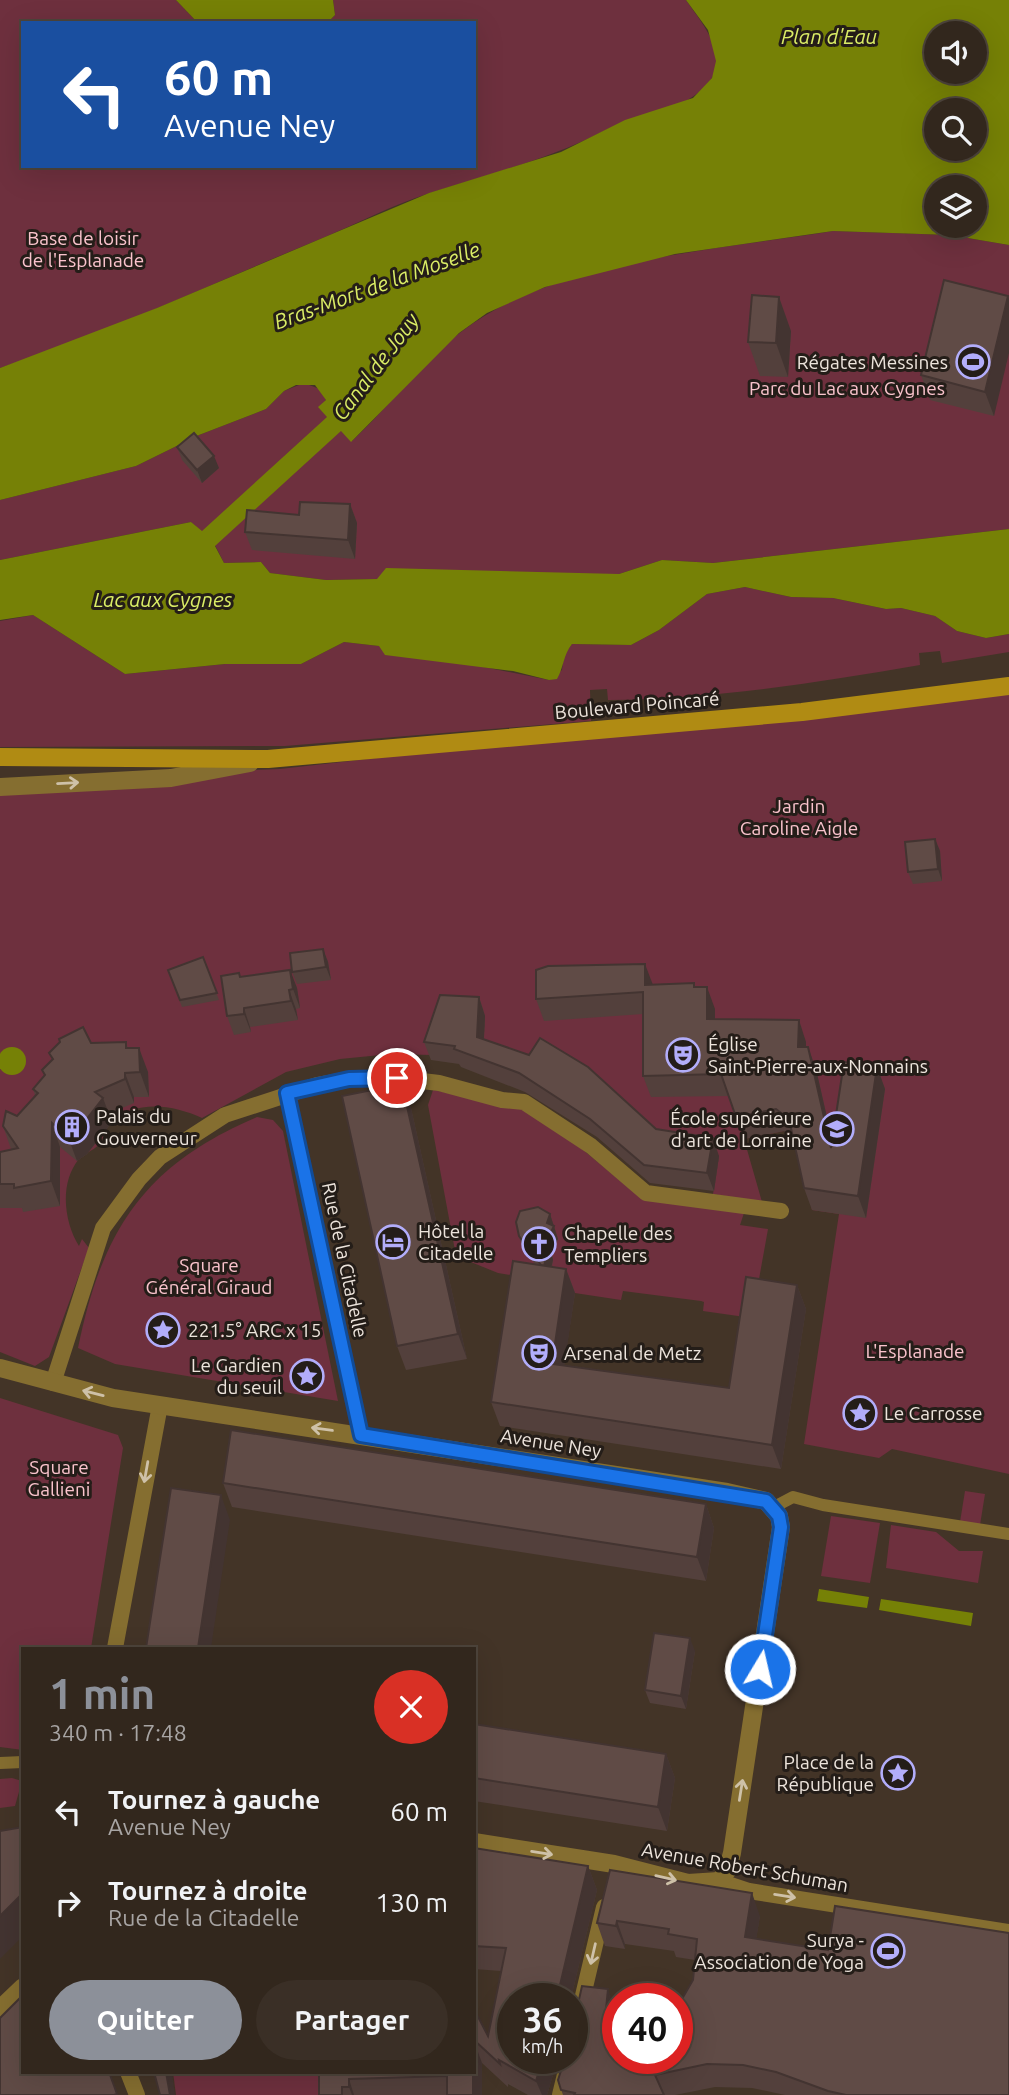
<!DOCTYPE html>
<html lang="fr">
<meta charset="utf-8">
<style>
:root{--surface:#32271d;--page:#3a2f26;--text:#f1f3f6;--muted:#a8a5a4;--line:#4d443b;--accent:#8c9099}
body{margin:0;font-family:Ubuntu,sans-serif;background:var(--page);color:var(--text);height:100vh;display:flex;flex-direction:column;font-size:26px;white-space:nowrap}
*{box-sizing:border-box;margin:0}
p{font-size:23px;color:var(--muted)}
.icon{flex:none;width:38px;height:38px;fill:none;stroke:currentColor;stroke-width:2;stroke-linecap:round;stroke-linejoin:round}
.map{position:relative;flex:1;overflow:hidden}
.details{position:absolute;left:21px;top:1647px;width:455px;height:427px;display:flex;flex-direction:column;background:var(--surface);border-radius:0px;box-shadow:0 7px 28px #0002,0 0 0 2px var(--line)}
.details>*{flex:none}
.guide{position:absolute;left:21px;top:21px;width:455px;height:147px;border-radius:0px;box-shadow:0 7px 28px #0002,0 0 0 2px var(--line);background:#1a4fa0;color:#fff;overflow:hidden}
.buttons{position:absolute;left:924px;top:21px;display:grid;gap:14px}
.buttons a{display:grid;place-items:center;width:63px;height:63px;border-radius:50%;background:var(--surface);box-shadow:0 7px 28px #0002,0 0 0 2px var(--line);font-size:35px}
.speed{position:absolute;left:497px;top:1983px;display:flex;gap:14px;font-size:35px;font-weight:700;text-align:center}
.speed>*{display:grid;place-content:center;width:91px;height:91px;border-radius:50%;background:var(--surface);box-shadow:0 7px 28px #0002,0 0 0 2px var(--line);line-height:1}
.speed small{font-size:18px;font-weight:400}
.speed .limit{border:10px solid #d22;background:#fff;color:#111}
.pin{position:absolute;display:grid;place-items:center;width:60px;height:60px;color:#fff;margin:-30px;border:4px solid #fff;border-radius:50%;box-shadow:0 2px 7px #0007}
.me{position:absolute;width:77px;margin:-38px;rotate:9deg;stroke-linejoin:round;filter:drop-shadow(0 0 5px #0008)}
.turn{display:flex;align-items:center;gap:24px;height:147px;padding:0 28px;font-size:32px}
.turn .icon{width:91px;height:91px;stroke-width:2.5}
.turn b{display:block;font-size:49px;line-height:60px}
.round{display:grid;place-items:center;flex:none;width:74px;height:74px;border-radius:37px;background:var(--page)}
.summary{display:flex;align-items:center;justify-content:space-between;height:119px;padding:0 28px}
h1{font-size:42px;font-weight:700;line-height:52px;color:var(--accent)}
.button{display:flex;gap:14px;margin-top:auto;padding:14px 28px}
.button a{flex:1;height:80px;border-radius:42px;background:var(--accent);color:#fff;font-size:28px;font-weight:700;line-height:80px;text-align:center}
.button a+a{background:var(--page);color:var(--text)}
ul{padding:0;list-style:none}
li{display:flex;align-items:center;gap:21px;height:91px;padding:0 28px}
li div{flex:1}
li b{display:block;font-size:26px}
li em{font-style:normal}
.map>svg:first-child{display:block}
.green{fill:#6e303e}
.water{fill:#768106;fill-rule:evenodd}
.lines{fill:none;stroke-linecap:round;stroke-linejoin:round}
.pedestrian{stroke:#856e30;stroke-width:12}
.minor{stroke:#856e30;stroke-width:16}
.tertiary{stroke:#856e30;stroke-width:18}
.secondary{stroke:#b08b13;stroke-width:18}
.wall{fill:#53403c}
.shaded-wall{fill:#433431}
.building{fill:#604b46;stroke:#433431;stroke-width:2}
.oneway{stroke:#cec1a8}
.route-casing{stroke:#114b97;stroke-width:18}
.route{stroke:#1a73e8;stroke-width:12}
.labels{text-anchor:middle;stroke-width:6;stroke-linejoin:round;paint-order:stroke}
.park-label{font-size:19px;fill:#fac3cc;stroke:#241d18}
.poi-label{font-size:19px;fill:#ede4dc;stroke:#241d18;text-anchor:start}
.street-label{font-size:19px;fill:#ede4dc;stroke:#241d18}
.water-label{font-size:21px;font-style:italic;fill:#dbed66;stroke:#241d18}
</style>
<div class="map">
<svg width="1009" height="2095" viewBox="0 0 1009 2095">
<rect width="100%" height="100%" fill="#433427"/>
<g class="green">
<path d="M0 0H176L198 23H23V166H474V23H327L335 15 333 0H686C700 21 730 54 710 81 685 113 637 114 602 132 546 160 486 175 427 194 392 205 358 223 325 237 217 281 111 332 0 368Z"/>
<path d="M833 231 950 235 1009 245V529L713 563 662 560 619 574 326 580 270 573 261 562 224 563 215 545 191 522 0 560V500L136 466 199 435 266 409 284 391 304 383 322 390 326 400 319 408 352 441C389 407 422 362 461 332 555 259 719 250 833 231Z"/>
<path d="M745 587 791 597 833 598 886 609 901 608 935 616 957 631 986 638 1009 634V652L942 663 940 651 919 653 920 665C816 683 713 699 608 700L607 689 590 690 591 721 285 746 0 747V621L33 615 125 674 225 664H301L344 642 379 646 549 680 562 670 564 654 572 644 631 645 659 630 707 594Z"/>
<path d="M1009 686V1474L892 1449 879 1458 804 1444 839 1214 812 1210 794 1126 784 1131 744 1139 762 1202 713 1194 719 1156 524 1091 458 1046 484 1032 485 1015 432 1055 391 1054 340 1059 286 1072 202 1118C173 1105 136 1099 110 1123 102 1132 105 1141 95 1148 91 1151 84 1154 79 1159 59 1183 64 1222 79 1246L82 1239 89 1248 49 1357 35 1366 0 1352V780L280 769Z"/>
<path d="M433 1090 520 1107 576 1144 642 1199 744 1213 740 1225 768 1229 752 1318 703 1311 704 1302 701 1301 623 1291 621 1300 522 1285 523 1277 498 1273 456 1256 428 1105Z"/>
<path d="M257 1117 273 1120 283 1131 338 1401 115 1364 78 1348C102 1230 144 1165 257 1117Z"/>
<path d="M0 1398 118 1435 123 1448 91 1648H23V1750L0 1747Z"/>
<path d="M965 1491 985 1494 980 1525 960 1522Z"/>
<path d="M831 1516 880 1523 870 1583 821 1576Z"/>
<path d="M891 1525 936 1532 959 1551H983L978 1583 886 1568Z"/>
<path d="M12 1778 22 1781 15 1806 0 1808V1779Z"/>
<path d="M173 2072H328L327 2095H176Z"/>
</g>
<g class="water">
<path d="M176 0H333L335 15 327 23H198Z"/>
<path d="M686 0H1009V245L950 235 833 231 675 254 545 287 487 313 459 333 351 442 341 431 215 546 224 563 261 562 270 573 326 580 377 579 386 568 619 574 662 560 713 563 1009 529V634L986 638 957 631 935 616 901 608 886 609 833 598 791 597 745 587 707 594 659 630 631 645 572 644C563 655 564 667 557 679L549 680 513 671 385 655 379 646 344 642 301 664H225L125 674 33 615 0 620V560L191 522 202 531 327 417 318 407 326 400 315 385H296L284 391 266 409 199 435 136 466 0 500V368L157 308 429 193 561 152 625 120 693 98 712 78 716 61 708 30ZM936 33H975V72H936ZM936 110H975V149H936ZM936 187H975V226H936Z"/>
<circle cx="12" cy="1061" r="14"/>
<path d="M819 1589 869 1597 867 1608 817 1601Z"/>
<path d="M881 1599 973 1613 971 1626 879 1610Z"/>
</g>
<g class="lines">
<g class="pedestrian">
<path d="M774 1507 793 1497 823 1505 1009 1534"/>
<path d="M0 1763 23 1762"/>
</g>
<g class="minor">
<path d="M287 1093 361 1435"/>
<path d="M53 1383 103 1228 139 1179 160 1157 225 1115 317 1085 349 1079 397 1078 439 1083 502 1100 524 1102 591 1146 646 1193 781 1211"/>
<path d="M115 1648 160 1405"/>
<path d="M719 1881 749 1891 1009 1932"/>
<path d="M572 2042 604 1907"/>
<path d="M128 2072 137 2095"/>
<path d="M560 2095 569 2058"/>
</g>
<g class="tertiary">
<path d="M0 787 171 778 250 763"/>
<path d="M0 1368 113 1398 727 1492 766 1501 779 1516 781 1527 732 1853 727 1871 719 1881 688 1883 614 1864 474 1842"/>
<path d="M0 2009 23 1987"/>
</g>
<path class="secondary" d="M0 757 268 759 802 712 1009 686"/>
</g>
<g class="wall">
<path d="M1008 296 994 416 930 400 921 375Z"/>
<path d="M791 331 788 377 760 376 748 342Z"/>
<path d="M177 447 219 468 202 483 182 460Z"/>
<path d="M350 504 357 523 355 559 252 550 245 532 299 515Z"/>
<path d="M935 839 940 851 942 881 913 884 908 872Z"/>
<path d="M323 949 328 962 331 980 297 984 292 972Z"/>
<path d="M203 957 219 1000 182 1007 168 970Z"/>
<path d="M290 970 297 988 300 1008 296 1009 298 1020 250 1027 251 1032 234 1035 227 1016 241 977Z"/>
<path d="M652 985 695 987 715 1009V1019L806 1042V1047L816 1069 832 1141 877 1067 885 1089 866 1218 812 1210 804 1188 793 1138 784 1131 744 1139 729 1096 651 1097 643 1076V1014L544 1021 536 999Z"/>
<path d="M479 997 485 1016 484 1039 656 1129 719 1156 714 1191 650 1183 597 1137 525 1092 461 1067 459 1064 431 1060 424 1042Z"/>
<path d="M126 1042 128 1048 148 1072 149 1097H134V1103L108 1114 112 1122 87 1154 77 1161 60 1147V1206L23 1212 22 1208H0V1152L11 1149 3 1126 17 1116 35 1095 33 1089 45 1076 42 1070 52 1060 49 1053 91 1043Z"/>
<path d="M402 1084 411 1108 467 1359 406 1370 397 1346Z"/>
<path d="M550 1214 558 1239 551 1252 553 1260 552 1267 566 1269 575 1293 564 1365 729 1388 797 1285 806 1309 781 1469 500 1426 491 1402 535 1264 523 1249 519 1236Z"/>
<path d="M223 1483 706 1504 714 1528 706 1581 232 1507Z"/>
<path d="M695 1651 686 1709 650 1703 645 1690Z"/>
<path d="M474 1724 666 1754 675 1778 667 1831 474 1801Z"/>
<path d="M474 1848 588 1866 597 1890 571 1998H513L558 2058 547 2095H528L508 2084V2087L482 2063V2095H319V2072H474V2009L488 2036 501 1971 474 1969Z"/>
<path d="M610 1870 760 1916 756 1939 1009 2095H785L752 2088 715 2087 675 2095H563L558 2080 618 2058 682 1999 693 1980 695 1960 676 1957 674 1951 625 1944V1949L605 1946 597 1923Z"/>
</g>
<g class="shaded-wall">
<path d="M1008 296 1009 299V353L994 416 985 392Z"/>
<path d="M779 297 791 331 788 377 776 343Z"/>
<path d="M214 456 219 468 202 483 197 470Z"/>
<path d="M350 504 357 523 355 559 348 540Z"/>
<path d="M935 839 940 851 942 881 938 869Z"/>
<path d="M323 949 328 962 331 980 326 967Z"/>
<path d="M645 964 653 985H645Z"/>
<path d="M290 970 297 988 300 1008 293 989Z"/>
<path d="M707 987 715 1009V1041L707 1019Z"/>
<path d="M289 990 296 1009 298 1020 291 1001Z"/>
<path d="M479 997 485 1016 483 1055 477 1037Z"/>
<path d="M244 1008 250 1027 251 1032 244 1014Z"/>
<path d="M799 1020 806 1042V1069L798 1047Z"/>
<path d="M808 1047 816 1069 839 1170 831 1148Z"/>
<path d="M139 1048 148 1072 149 1097 140 1072Z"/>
<path d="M877 1067 885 1089 866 1218 858 1196Z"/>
<path d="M125 1073 134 1097V1103L125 1079Z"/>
<path d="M402 1084 411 1108 467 1359 458 1334Z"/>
<path d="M103 1098 112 1122 87 1154 77 1161 68 1137Z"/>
<path d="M52 1123 60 1147V1206L51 1181Z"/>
<path d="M713 1138 719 1156 714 1191 707 1173Z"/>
<path d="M550 1214 558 1239 551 1252 553 1260 548 1281 543 1269 547 1240V1223Z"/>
<path d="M566 1269 575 1293 561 1388 552 1364Z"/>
<path d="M797 1285 806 1309 781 1469 772 1445Z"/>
<path d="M221 1495 230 1520 211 1648H198Z"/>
<path d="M706 1504 714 1528 706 1581 697 1557Z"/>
<path d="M690 1638 695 1651 686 1709 681 1696Z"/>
<path d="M666 1754 675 1778 667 1831 658 1807Z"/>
<path d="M588 1866 597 1890 571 1998H557Z"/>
<path d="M23 1893V1936L0 1959V1916Z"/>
<path d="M752 1893 760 1916 753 1960 745 1937Z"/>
<path d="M617 1921 625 1944V1949L616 1926Z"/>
<path d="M608 1989 616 2012 606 2009Z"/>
<path d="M474 2041 482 2063V2095H473Z"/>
<path d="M543 2058H558L547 2095H542L536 2081Z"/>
<path d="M166 2072H172L175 2095H170Z"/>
<path d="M349 2079 354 2095H352L349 2087Z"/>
</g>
<g class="building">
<path d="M944 280 1008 296 985 392 921 375Z"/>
<path d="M752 295 779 297 776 343 748 342Z"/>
<path d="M194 433 214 456 197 470 177 447Z"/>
<path d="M300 502 350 504 348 540 245 532 247 510 299 515Z"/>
<path d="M935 839 938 869 908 872 905 842Z"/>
<path d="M323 949 326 967 292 972 290 953Z"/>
<path d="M203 957 217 993 180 1000 168 970Z"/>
<path d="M645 964V985L694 983V987H707V1019L799 1020 798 1047H808L831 1148 844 1062 877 1067 858 1196 804 1188 789 1119 776 1109 736 1117 721 1074 643 1076V992L536 999V970L548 966Z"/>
<path d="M290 970 293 989 289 990 291 1001 244 1008V1014L227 1016 221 976 239 973 240 977Z"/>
<path d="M440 995 479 997 477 1037 529 1055 540 1038 588 1067 656 1129 713 1138 707 1173 644 1165 590 1119 519 1073 454 1049 455 1046 424 1042Z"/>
<path d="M83 1027 91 1043 126 1042V1048H139L140 1072 125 1073V1079L95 1092 103 1098 78 1130 68 1137 52 1123 51 1181 14 1188V1184H0V1152L18 1148 3 1126 6 1111 17 1116 38 1093 33 1089 45 1075 42 1070 53 1059 49 1053 60 1042 59 1039Z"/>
<path d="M402 1084 458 1334 397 1346 342 1096Z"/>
<path d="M538 1207 550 1214 547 1223 554 1226 547 1240 549 1248 544 1266 541 1265 519 1236 516 1222 520 1211Z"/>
<path d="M513 1261 566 1269 552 1364 729 1388 746 1277 797 1285 772 1445 491 1402Z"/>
<path d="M231 1430 706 1504 697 1557 223 1483Z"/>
<path d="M171 1488 221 1495 198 1648H146Z"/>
<path d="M654 1633 690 1638 681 1696 645 1690Z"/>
<path d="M474 1724 666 1754 658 1807 474 1778Z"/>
<path d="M23 1827V1893L0 1916V1831Z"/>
<path d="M474 1848 588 1866 557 1998H513V2058H543L536 2081 499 2060 500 2064 474 2040V2009L488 2036 506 1948 474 1946Z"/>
<path d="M610 1870 752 1893 745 1937 828 1950 835 1906 1009 1933V2095H846L828 2091 776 2072 743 2065 707 2064 655 2075 664 2095H574L575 2093 561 2090 558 2080 565 2058H572V2024L574 2022 582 1986 608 1989 606 2009 618 2010V2058H677V1998H652V1995L682 1999 693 1980 697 1939 668 1934 669 1929 617 1921 616 1926 597 1923Z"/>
<path d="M23 1995V2072H109L117 2094 114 2095H0V2018Z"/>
<path d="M154 2072H166L170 2095H160Z"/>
<path d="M319 2072H473V2095H447V2076L349 2079V2087H342V2095H319Z"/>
</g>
<defs><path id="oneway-shaft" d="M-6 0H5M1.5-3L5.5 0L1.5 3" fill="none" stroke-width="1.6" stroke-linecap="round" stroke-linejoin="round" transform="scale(1.75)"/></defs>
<g class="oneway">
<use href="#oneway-shaft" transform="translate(68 783) rotate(-3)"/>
<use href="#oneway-shaft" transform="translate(93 1393) rotate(-166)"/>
<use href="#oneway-shaft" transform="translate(322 1429) rotate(-172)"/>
<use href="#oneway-shaft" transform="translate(146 1472) rotate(100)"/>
<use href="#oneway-shaft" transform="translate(741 1790) rotate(-81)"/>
<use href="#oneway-shaft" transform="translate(542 1853) rotate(9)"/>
<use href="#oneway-shaft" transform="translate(666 1878) rotate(13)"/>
<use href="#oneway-shaft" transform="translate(785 1896) rotate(9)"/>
<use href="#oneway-shaft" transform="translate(593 1954) rotate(103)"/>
</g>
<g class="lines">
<defs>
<path id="route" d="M397 1078 349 1079 287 1093 361 1435 766 1501 779 1516 781 1527 760 1669"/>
</defs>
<use href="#route" class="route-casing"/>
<use href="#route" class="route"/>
</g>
<defs>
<symbol id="stadium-ring" viewBox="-11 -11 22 22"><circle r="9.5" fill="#241d18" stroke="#b2adfa" stroke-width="1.5"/><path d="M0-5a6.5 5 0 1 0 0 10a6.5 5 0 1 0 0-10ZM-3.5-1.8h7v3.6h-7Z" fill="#b2adfa"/></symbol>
<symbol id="theatre-ring" viewBox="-11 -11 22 22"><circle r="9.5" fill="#241d18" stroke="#b2adfa" stroke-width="1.5"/><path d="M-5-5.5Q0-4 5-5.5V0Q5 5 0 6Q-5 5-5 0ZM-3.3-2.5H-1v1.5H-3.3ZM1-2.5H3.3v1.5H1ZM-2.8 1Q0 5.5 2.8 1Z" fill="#b2adfa"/></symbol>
<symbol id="building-ring" viewBox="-11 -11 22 22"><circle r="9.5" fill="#241d18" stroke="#b2adfa" stroke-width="1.5"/><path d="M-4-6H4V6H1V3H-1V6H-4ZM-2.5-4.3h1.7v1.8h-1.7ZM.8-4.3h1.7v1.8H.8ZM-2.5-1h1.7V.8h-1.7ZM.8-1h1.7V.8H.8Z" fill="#b2adfa"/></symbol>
<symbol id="university-ring" viewBox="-11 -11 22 22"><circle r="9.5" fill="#241d18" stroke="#b2adfa" stroke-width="1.5"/><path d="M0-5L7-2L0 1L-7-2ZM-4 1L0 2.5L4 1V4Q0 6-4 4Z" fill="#b2adfa"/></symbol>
<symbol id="hotel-ring" viewBox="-11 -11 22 22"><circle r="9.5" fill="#241d18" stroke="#b2adfa" stroke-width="1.5"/><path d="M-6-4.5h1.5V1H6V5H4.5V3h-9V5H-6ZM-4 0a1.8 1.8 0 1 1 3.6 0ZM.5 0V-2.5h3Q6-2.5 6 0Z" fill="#b2adfa"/></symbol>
<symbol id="church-ring" viewBox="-11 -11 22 22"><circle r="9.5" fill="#241d18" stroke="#b2adfa" stroke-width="1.5"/><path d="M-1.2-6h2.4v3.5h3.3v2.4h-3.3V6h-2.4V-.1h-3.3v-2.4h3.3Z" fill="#b2adfa"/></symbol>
<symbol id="sight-ring" viewBox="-11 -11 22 22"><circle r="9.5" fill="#241d18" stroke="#b2adfa" stroke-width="1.5"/><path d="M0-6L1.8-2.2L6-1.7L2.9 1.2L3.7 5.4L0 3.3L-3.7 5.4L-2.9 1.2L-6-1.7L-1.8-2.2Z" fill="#b2adfa"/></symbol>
</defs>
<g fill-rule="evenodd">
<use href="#stadium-ring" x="954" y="343" width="38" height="38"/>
<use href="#theatre-ring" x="664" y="1036" width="38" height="38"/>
<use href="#building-ring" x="53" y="1108" width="38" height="38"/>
<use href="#university-ring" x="818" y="1110" width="38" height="38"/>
<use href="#hotel-ring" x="374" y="1223" width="38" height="38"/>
<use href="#church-ring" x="520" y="1225" width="38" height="38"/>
<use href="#sight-ring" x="144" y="1311" width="38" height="38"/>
<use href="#theatre-ring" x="520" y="1334" width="38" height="38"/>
<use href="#sight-ring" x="288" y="1357" width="38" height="38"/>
<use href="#sight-ring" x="841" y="1394" width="38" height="38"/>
<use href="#sight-ring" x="879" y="1754" width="38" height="38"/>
<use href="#stadium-ring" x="869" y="1932" width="38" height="38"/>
</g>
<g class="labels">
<g class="park-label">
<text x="83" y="245">Base de loisir<tspan x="83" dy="22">de l'Esplanade</tspan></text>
<text x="847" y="395">Parc du Lac aux Cygnes</text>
<text x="799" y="813">Jardin<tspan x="799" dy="22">Caroline Aigle</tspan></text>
<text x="209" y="1272">Square<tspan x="209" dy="22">Général Giraud</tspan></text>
<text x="915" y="1358">L'Esplanade</text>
<text x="59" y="1474">Square<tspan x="59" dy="22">Gallieni</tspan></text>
</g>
<g class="poi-label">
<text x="948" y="369" text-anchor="end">Régates Messines</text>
<text x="708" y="1051">Église<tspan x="708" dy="22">Saint-Pierre-aux-Nonnains</tspan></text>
<text x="96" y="1123">Palais du<tspan x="96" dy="22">Gouverneur</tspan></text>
<text x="812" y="1125" text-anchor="end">École supérieure<tspan x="812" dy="22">d'art de Lorraine</tspan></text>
<text x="418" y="1238">Hôtel la<tspan x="418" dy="22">Citadelle</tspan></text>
<text x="564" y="1240">Chapelle des<tspan x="564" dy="22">Templiers</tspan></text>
<text x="188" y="1337">221.5° ARC x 15</text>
<text x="564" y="1360">Arsenal de Metz</text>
<text x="282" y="1372" text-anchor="end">Le Gardien<tspan x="282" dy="22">du seuil</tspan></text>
<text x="884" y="1420">Le Carrosse</text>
<text x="874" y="1769" text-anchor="end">Place de la<tspan x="874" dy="22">République</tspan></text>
<text x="864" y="1947" text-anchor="end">Surya -<tspan x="864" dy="22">Association de Yoga</tspan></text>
</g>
<g class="street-label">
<text transform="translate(637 705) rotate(-5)" y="7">Boulevard Poincaré</text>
<text transform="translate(345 1260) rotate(78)" y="7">Rue de la Citadelle</text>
<text transform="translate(551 1443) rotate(9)" y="7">Avenue Ney</text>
<text transform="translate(745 1867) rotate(10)" y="7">Avenue Robert Schuman</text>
</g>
<g class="water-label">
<text x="829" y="44">Plan d'Eau</text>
<text transform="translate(377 286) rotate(-20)" y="7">Bras-Mort de la Moselle</text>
<text transform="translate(376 367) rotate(-53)" y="7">Canal de Jouy</text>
<text x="163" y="607">Lac aux Cygnes</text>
</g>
</g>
</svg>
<div class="buttons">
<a><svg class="icon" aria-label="sound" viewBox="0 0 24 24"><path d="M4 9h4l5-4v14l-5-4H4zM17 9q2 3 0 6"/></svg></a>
<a><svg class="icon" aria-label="search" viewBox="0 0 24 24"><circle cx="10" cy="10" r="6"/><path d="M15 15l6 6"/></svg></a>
<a><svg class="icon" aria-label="layers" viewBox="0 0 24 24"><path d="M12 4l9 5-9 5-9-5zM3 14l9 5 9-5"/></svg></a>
</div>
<div class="speed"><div>36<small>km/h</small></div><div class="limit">40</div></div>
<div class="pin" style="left:397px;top:1078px;background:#d93025"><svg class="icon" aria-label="arrive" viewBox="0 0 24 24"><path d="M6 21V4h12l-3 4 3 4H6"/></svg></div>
<svg class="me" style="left:760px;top:1669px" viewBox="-20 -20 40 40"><circle r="17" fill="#1a73e8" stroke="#fff" stroke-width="3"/><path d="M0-11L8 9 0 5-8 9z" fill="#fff"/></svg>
<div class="guide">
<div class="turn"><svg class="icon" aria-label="left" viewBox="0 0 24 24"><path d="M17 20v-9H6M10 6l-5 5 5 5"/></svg><div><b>60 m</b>Avenue Ney</div></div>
</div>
<section class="details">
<div class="summary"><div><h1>1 min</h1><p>340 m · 17:48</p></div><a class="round" style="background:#d93025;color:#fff"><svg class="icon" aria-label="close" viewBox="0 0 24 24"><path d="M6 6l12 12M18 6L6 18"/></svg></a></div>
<ul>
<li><svg class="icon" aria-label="left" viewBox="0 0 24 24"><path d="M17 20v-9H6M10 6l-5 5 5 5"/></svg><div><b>Tournez à gauche</b><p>Avenue Ney</p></div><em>60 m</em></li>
<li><svg class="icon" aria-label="right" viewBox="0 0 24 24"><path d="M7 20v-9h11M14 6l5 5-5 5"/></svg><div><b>Tournez à droite</b><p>Rue de la Citadelle</p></div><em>130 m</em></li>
</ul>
<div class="button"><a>Quitter</a><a>Partager</a></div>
</section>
</div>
